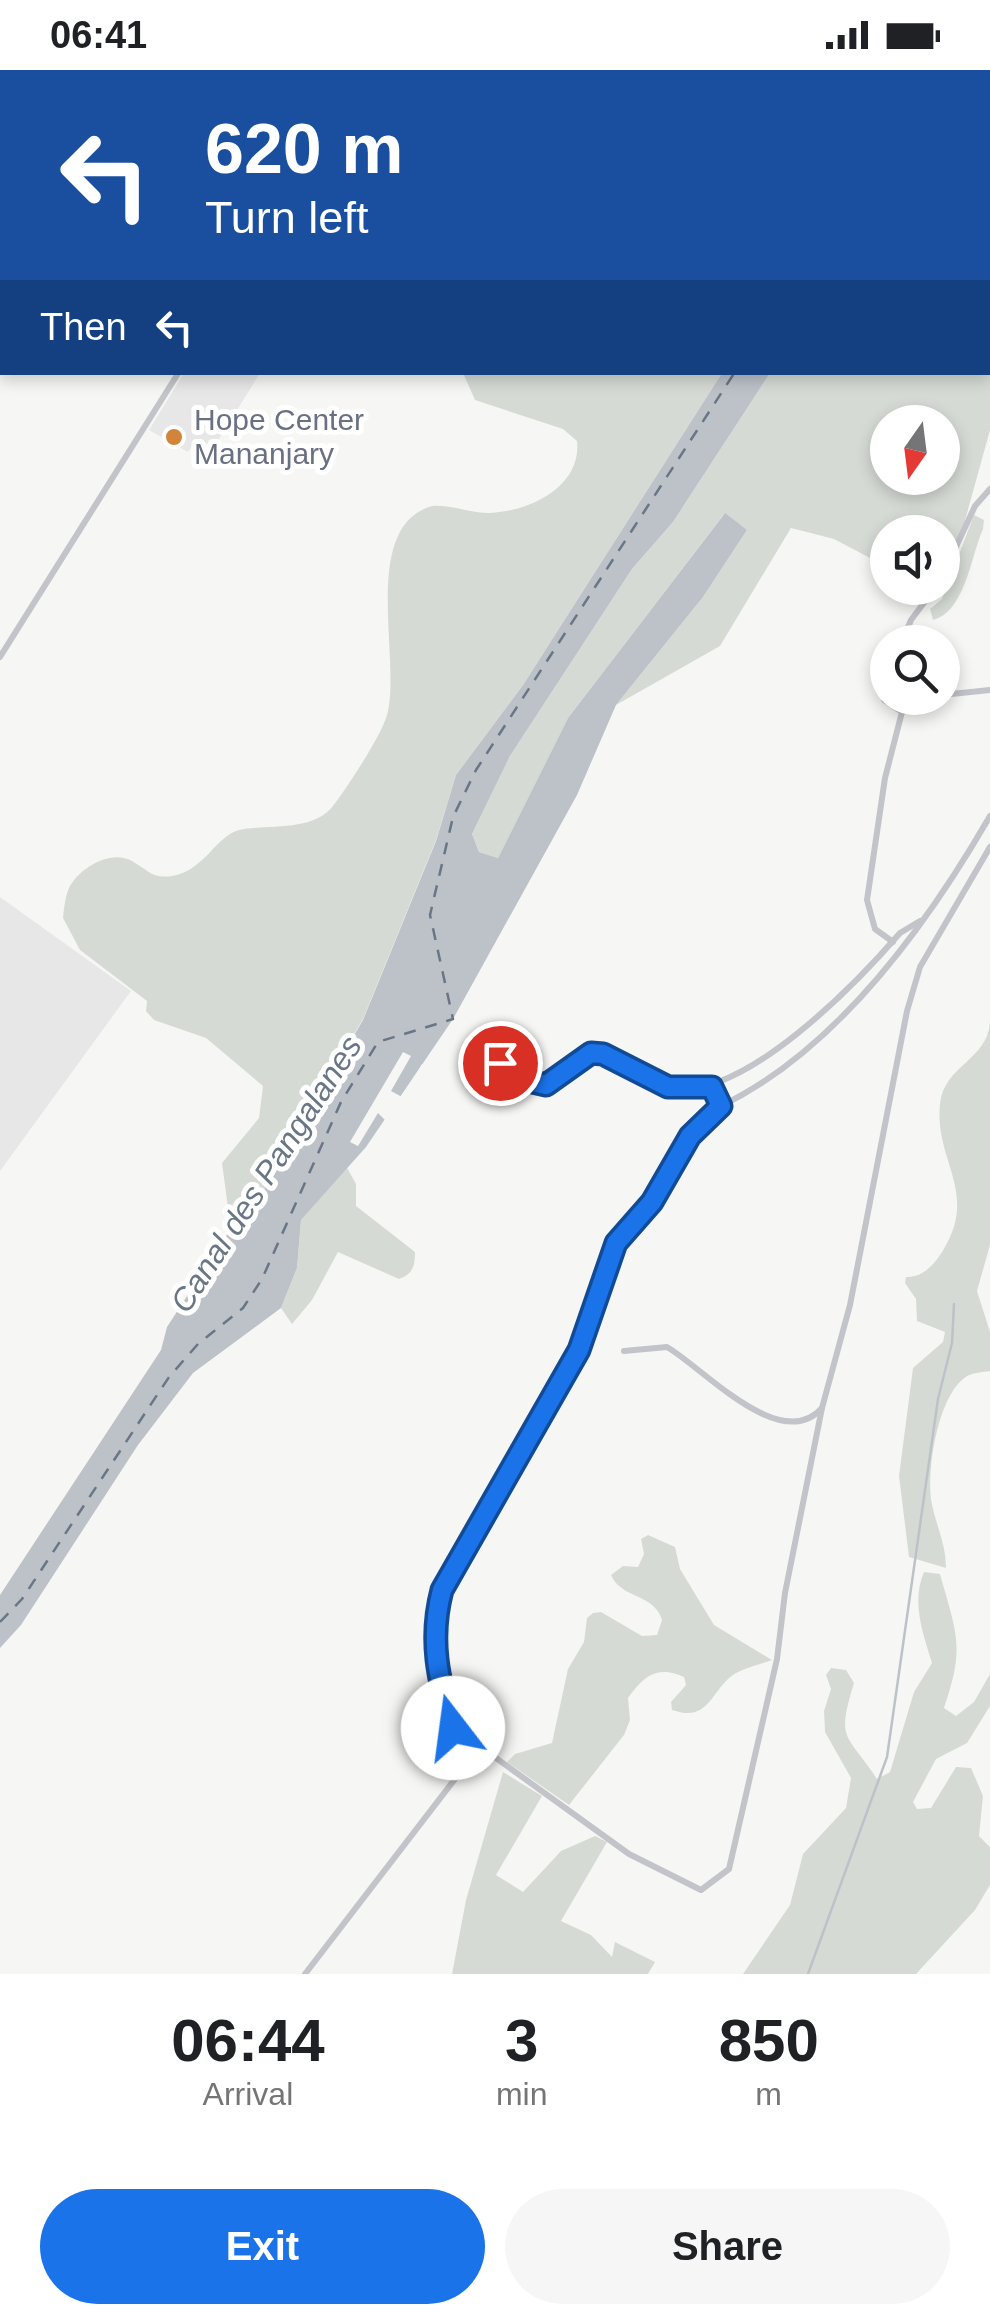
<!DOCTYPE html>
<style>
:root{--surface:#fff;--page:#f6f6f6;--text:#202124;--muted:#757577;--accent:#1a73e8}
body{margin:0;font-family:Arial,sans-serif;background:var(--page);color:var(--text);height:100vh;display:flex;flex-direction:column;font-size:38px;white-space:nowrap}
*{box-sizing:border-box;margin:0}
p{font-size:32px;color:var(--muted)}
.icon{flex:none;width:55px;height:55px;fill:none;stroke:currentColor;stroke-width:2;stroke-linecap:round;stroke-linejoin:round}
.map{position:relative;height:1904px;overflow:hidden}
.drawer{display:flex;flex-direction:column;background:var(--surface);flex:1}
.drawer>*{flex:none}
.top-card{position:absolute;left:0px;top:0px;width:990px;height:305px;box-shadow:0 5px 15px #0003;background:#1a4fa0;color:#fff;overflow:hidden}
.needle{width:65px;rotate:194deg}
.buttons{position:absolute;left:870px;top:335px;display:grid;gap:20px}
.buttons a{display:grid;place-items:center;width:90px;height:90px;border-radius:50%;background:var(--surface);box-shadow:0 5px 15px #0003;font-size:50px}
.pin{position:absolute;display:grid;place-items:center;width:85px;height:85px;color:#fff;margin:-42px;border:5px solid #fff;border-radius:50%;box-shadow:0 2px 10px #0007}
.me{position:absolute;width:110px;margin:-55px;rotate:345deg;stroke-linejoin:round;filter:drop-shadow(0 0 8px #0008)}
.turn{display:flex;align-items:center;gap:35px;height:210px;padding:0 40px;font-size:45px}
.turn .icon{width:130px;height:130px;stroke-width:2.5}
.turn b{display:block;font-size:70px;line-height:85px}
.then{display:flex;align-items:center;height:95px;padding:0 40px;background:#0003;gap:20px;font-size:38px}
.eta{display:flex;justify-content:space-evenly;align-items:center;height:170px;text-align:center}
.eta b{font-size:60px;font-weight:800;line-height:70px}
.cta{display:flex;gap:20px;margin-top:auto;padding:20px 40px}
.cta a{flex:1;height:115px;border-radius:60px;background:var(--accent);color:#fff;font-size:40px;font-weight:800;line-height:115px;text-align:center}
.cta a+a{background:var(--page);color:var(--text)}
.status{display:flex;justify-content:space-between;align-items:center;height:70px;padding:0 50px;background:var(--surface);direction:ltr}
.status svg{height:28px;fill:currentColor}
.map>svg:first-child{display:block}
.built{fill:#e7e7e7}
.green{fill:#d5dbd4;fill-rule:evenodd}
.water{fill:#bdc2c9}
.pier{fill:#f6f7f4}
.lines{fill:none;stroke-linecap:round;stroke-linejoin:round}
.stream{stroke:#bdc2c9;stroke-width:2.5}
.ferry{stroke:#697685;stroke-width:2.5;stroke-dasharray:12 10;stroke-linecap:butt}
.minor{stroke:#c3c4c9;stroke-width:6}
.route-casing{stroke:#114b97;stroke-width:25}
.route{stroke:#1a73e8;stroke-width:18}
.poi-dot{fill:#d1843a;stroke:#fff;stroke-width:4}
.labels{text-anchor:middle;stroke-width:10;stroke-linejoin:round;paint-order:stroke}
.poi-label{font-size:30px;fill:#697082;stroke:#fff;text-anchor:start}
.water-label{font-size:32px;font-style:italic;fill:#697685;stroke:#fff}
</style>
<div class="status"><b>06:41</b><svg viewBox="0 0 49 12"><path d="M0 12V9h3v3zM5 12V6h3v6zM10 12V3h3v9zM15 12V0h3v12zM26 1h20v11H26zM47 4h2v5h-2z"/></svg></div>
<div class="map">
<svg width="990" height="1904" viewBox="0 0 990 1904">
<rect width="100%" height="100%" fill="#f6f7f4"/>
<g class="built">
<path d="M184 303H260L214 377 197 369 188 382 149 360Z"/>
<path d="M0 827 131 921 0 1101Z"/>
</g>
<g class="green">
<path d="M520 0H943L520 2Z"/>
<path d="M990 3V360L961 465 943 494 942 462H888L887 497 834 469 791 458 720 576 616 635 703 527 747 460 724 444 568 648 498 788 479 782 472 764 510 686 632 499 673 452 770 303 988 302ZM888 352H942V408H888Z"/>
<path d="M463 303H722L523 615 456 705 436 770 363 949 254 1137 228 1138 222 1093 259 1048 263 1016 206 968 154 950 146 941 147 931 80 880 63 848C64 839 65 827 69 818 79 798 111 779 132 791 148 800 152 809 172 806 204 801 216 766 239 760 268 754 313 762 333 736 347 718 381 666 387 645 402 591 359 457 432 436 451 434 469 443 488 443 530 442 582 416 577 371L563 359 475 330Z"/>
<path d="M974 445 984 450 983 459C971 486 965 542 933 550L930 539 942 529Z"/>
<path d="M990 952V1175L977 1221 990 1262V1301C983 1302 973 1303 967 1306 938 1324 927 1398 931 1429 935 1454 946 1472 946 1498L909 1487 899 1406 913 1298 943 1272 945 1262 917 1251 916 1229 905 1213 906 1207C923 1207 933 1196 942 1182 980 1122 934 1092 940 1034 944 995 988 990 990 952Z"/>
<path d="M346 1096 356 1114V1136L415 1182C415 1196 413 1204 399 1209L338 1182 312 1230 292 1254 281 1238 297 1198 301 1150Z"/>
<path d="M648 1465 675 1477 680 1499 714 1555 772 1590C759 1595 738 1599 728 1609 710 1626 706 1652 672 1640L671 1632 686 1615 684 1607C657 1595 644 1606 628 1628L630 1650 624 1665 569 1735 507 1692 515 1684 552 1673 568 1599 584 1572 587 1548 593 1543 601 1542 642 1566 657 1565 662 1550C654 1523 621 1529 611 1505L623 1496 638 1497 644 1484 641 1469Z"/>
<path d="M924 1502 940 1504C957 1565 965 1577 944 1638L956 1646 974 1632 990 1604V1636L967 1673 936 1689 913 1732 917 1739 931 1738 956 1697 971 1698 983 1726 979 1766 990 1777V1815L975 1840 916 1904H743L790 1835 803 1784 846 1738 851 1708 825 1662 824 1641 831 1619 826 1605 831 1598 846 1600 854 1613C836 1672 846 1662 877 1709L890 1702 914 1622 932 1593C923 1564 911 1532 924 1502Z"/>
<path d="M503 1702 542 1726 496 1805 523 1822 561 1781 595 1766 607 1772 561 1851 591 1865 612 1887 615 1872 655 1892 648 1904H452L466 1830Z"/>
</g>
<path class="water" d="M722 303H770L673 452 632 499 510 686 472 764 479 782 498 788 568 648 725 443 747 460 703 527 616 635 577 725 453 949 366 1077 301 1150 297 1198 281 1238 193 1303 138 1375 21 1555 0 1578V1525L161 1280 167 1257 232 1157 254 1137 363 950 436 771 456 705 523 615Z"/>
<path class="pier" d="M403 982 411 986 391 1021 402 1027 422 994 427 996 388 1053 378 1043 358 1076 350 1072Z"/>
<g class="lines">
<path class="stream" d="M808 1904 887 1687 938 1329 952 1273 954 1234"/>
<g class="ferry">
<path d="M957 2 959 0"/>
<path d="M0 1552 22 1529 169 1307 198 1274 243 1238 262 1209 341 1032 378 972 453 949 430 845 453 747 476 700 735 302"/>
</g>
<g class="minor">
<path d="M440 0 443 2"/>
<path d="M363 2 364 0"/>
<path d="M942 507 975 436 990 419"/>
<path d="M902 572 911 550 935 518"/>
<path d="M0 587 179 302"/>
<path d="M888 610 884 630 902 642"/>
<path d="M942 625 990 620"/>
<path d="M902 642 935 628"/>
<path d="M893 872 875 859 867 830 885 708 902 642"/>
<path d="M476 976 536 1015C560 1015 570 985 595 983 620 982 646 1013 671 1018 743 1031 855 915 900 863L920 851"/>
<path d="M712 1017 721 1036 690 1066 652 1132 616 1173 579 1280 442 1520 432 1556 437 1597 453 1657 629 1784 701 1820 729 1799 777 1589 785 1523 822 1338"/>
<path d="M721 1036C837 980 927 855 990 746"/>
<path d="M624 1281 667 1277C702 1297 781 1385 822 1338L850 1235 907 941 920 897 990 777"/>
<path d="M305 1904 468 1692 473 1676"/>
</g>
</g>
<g class="lines">
<defs>
<path id="route" d="M453 1658C438 1610 429 1569 442 1520L579 1280 616 1173 652 1132 690 1066 721 1036 712 1017H668L603 984 591 983 546 1015 524 1010 500 993"/>
</defs>
<use href="#route" class="route-casing"/>
<use href="#route" class="route"/>
</g>
<circle class="poi-dot" cx="174" cy="367" r="10"/>
<g class="labels">
<g class="poi-label">
<text x="194" y="360">Hope Center<tspan x="194" dy="34">Mananjary</tspan></text>
</g>
<g class="water-label">
<text transform="translate(266 1104) rotate(-57)" y="11">Canal des Pangalanes</text>
</g>
</g>
</svg>
<div class="buttons">
<a><svg class="needle" viewBox="-14 -14 28 28"><path d="M0-13l5 13h-10z" fill="#e53935"/><path d="M0 13l5-13h-10z" fill="#757577"/></svg></a>
<a><svg class="icon" aria-label="sound" viewBox="0 0 24 24"><path d="M4 9h4l5-4v14l-5-4H4zM17 9q2 3 0 6"/></svg></a>
<a><svg class="icon" aria-label="search" viewBox="0 0 24 24"><circle cx="10" cy="10" r="6"/><path d="M15 15l6 6"/></svg></a>
</div>
<div class="pin" style="left:500px;top:993px;background:#d93025"><svg class="icon" aria-label="arrive" viewBox="0 0 24 24"><path d="M6 21V4h12l-3 4 3 4H6"/></svg></div>
<svg class="me" style="left:453px;top:1658px" viewBox="-20 -20 40 40"><circle r="19" fill="#fff"/><path d="M0-13L10 11 0 6-10 11z" fill="#1a73e8"/></svg>
<div class="top-card">
<div class="turn"><svg class="icon" aria-label="left" viewBox="0 0 24 24"><path d="M17 20v-9H6M10 6l-5 5 5 5"/></svg><div><b>620 m</b>Turn left</div></div>
<div class="then">Then<svg class="icon" aria-label="left" viewBox="0 0 24 24"><path d="M17 20v-9H6M10 6l-5 5 5 5"/></svg></div>
</div>
</div>
<section class="drawer">
<div class="eta">
<div><b>06:44</b><p>Arrival</p></div>
<div><b>3</b><p>min</p></div>
<div><b>850</b><p>m</p></div>
</div>
<div class="cta"><a>Exit</a><a>Share</a></div>
</section>
